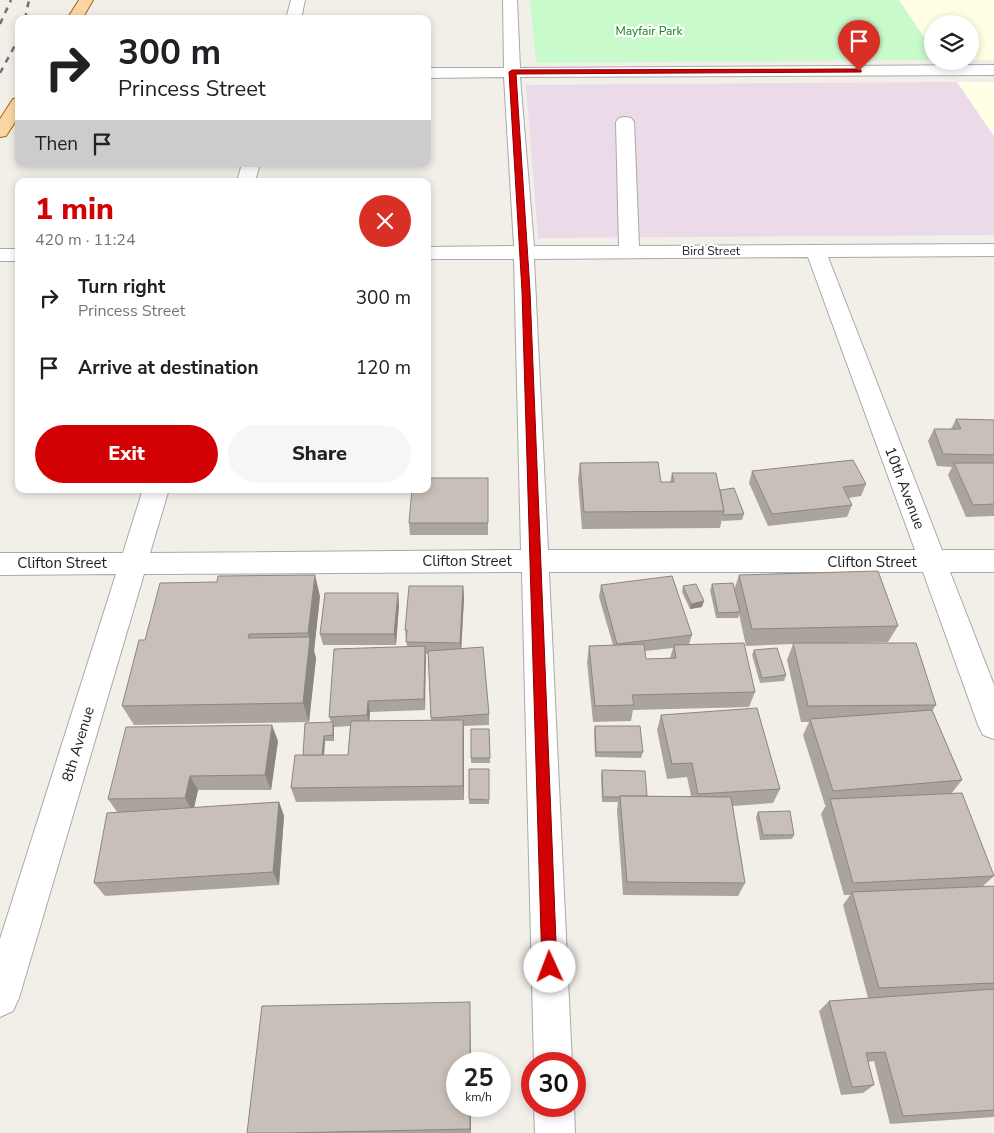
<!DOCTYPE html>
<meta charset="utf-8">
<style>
:root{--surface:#fff;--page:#f6f6f6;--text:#202124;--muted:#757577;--accent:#d20103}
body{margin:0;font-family:"Nunito Sans",sans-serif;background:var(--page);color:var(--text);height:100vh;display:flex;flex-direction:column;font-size:19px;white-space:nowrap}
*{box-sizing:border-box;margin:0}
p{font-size:16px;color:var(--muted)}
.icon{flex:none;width:28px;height:28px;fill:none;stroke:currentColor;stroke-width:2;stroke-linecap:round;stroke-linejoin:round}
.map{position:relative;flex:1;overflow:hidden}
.drawer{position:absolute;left:15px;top:178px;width:416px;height:315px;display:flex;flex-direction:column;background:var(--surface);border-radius:10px;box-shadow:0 2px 8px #0003}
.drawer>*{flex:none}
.guide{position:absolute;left:15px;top:15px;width:416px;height:152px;border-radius:10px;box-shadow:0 2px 8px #0003;background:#fff;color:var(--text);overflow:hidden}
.controls{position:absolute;left:924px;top:15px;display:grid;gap:10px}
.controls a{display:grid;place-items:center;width:55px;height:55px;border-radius:50%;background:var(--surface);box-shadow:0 2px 8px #0003;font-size:25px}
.speed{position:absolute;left:446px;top:1052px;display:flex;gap:10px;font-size:25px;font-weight:700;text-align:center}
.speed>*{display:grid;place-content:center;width:65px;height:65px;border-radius:50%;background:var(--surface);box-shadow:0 2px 8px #0003;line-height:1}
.speed small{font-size:12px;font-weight:400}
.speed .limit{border:8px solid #d22;background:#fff;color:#111}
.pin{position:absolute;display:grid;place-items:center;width:42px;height:42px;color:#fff;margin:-51px -21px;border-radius:50% 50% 50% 0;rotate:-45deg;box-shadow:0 0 5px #0007}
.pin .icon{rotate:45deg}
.me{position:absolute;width:55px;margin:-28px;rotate:358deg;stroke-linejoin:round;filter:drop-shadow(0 0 4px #0008)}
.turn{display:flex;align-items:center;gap:18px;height:105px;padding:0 20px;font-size:22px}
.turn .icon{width:65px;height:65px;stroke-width:2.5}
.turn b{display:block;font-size:35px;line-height:42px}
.then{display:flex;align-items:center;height:48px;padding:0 20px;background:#0003;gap:10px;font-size:19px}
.round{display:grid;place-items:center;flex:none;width:52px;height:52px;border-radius:26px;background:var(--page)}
.overview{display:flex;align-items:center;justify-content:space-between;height:85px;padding:0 20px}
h1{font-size:30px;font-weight:800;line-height:38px;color:var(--accent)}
.primary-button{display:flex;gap:10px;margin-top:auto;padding:10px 20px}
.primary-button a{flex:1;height:58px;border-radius:30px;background:var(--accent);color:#fff;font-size:20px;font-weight:800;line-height:58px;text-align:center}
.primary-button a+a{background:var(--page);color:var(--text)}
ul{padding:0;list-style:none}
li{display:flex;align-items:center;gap:15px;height:70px;padding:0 20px}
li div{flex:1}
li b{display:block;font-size:19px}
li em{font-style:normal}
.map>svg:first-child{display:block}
.industrial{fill:#ebdbe8}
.education{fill:#ffffe5}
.park{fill:#c8facc}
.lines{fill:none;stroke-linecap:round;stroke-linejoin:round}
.minor-casing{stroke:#a9a9a9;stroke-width:2}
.major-casing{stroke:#9f6901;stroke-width:2}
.minor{fill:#fff;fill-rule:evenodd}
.major{fill:#fbd5a4;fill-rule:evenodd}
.rail{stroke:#707070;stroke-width:2.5;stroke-dasharray:6 6;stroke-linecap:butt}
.wall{fill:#aba49e;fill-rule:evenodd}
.shaded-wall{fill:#8b8681}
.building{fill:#c7bfb8;stroke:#8b8681}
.route{fill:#d20103;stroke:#880102}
.labels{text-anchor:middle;stroke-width:4.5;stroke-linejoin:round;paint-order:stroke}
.far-park-label{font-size:12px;fill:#0d8316;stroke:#fff}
.far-street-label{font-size:12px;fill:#222;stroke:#fff}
.street-label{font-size:15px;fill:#222;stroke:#fff}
</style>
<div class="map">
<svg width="994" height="1133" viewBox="0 0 994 1133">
<rect width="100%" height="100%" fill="#f2efe9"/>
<path class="industrial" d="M957 82 994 136V235L538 238 526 85Z"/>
<g class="education">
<path d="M742 0H994V60H970V24H932V60Z"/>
<path d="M957 82H994V136Z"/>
</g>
<path class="park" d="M530 0H899L932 49V60L536 63Z"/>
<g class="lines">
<defs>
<g id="minor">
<path d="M291 0H305L301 19H286Z"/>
<path d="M503 0H517L520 68 994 65V75L520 77 534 246H619L616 122 619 118 625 117 631 118 634 122 639 246 994 244V256L828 257 942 550H994V572H950L994 685V739L983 735 978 725 923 572H549L572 1064H534L522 572 144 574 19 998 13 1011 0 1017V939L116 574 0 575V553H123L143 489H169L150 553 521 550 514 259H428V247L514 246 504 77 428 78V68H504ZM808 257 915 550H548L534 259Z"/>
<path d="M242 164H260L255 181H237Z"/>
<rect x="0" y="249" width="19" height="12"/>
<path d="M534 1106H574L575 1133H535Z"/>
</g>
<g id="major">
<path d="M79 0H93L82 19H67Z"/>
<path d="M19 98V116L6 136 0 137V119L13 99Z"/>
</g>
</defs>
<use href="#minor" class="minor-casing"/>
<use href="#major" class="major-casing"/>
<use href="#minor" class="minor"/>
<use href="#major" class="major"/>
<g class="rail">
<path d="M25 19 29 0"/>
<path d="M0 24 11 0"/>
<path d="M0 73 19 38"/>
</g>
</g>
<g class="wall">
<path d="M956 419 994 420V516L966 517 948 475 952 467 937 466 928 441 934 429H951Z"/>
<path d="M580 463 661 482H670L672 473 720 490 744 514 742 520 722 521V519L720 528 582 529 578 480Z"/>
<path d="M752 471 866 484 861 496 848 498 852 505 847 517 768 526 749 483Z"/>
<path d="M488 478V535H410L409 523Z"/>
<path d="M739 575 898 626 888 642 843 643 936 705 932 711 962 780 951 794 994 876 982 887 994 886V1117L890 1124 874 1061 868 1062 874 1085 863 1093 841 1095 819 1011 829 1001 868 998 843 905 850 895H844L821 814 826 805H825L803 735 809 722H801L787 660 793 644 746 646 739 614 738 618H716L710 590 712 584 734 590Z"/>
<path d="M601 585 692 635 689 644 755 692 749 707 633 710 631 721 593 722 587 662 589 646 613 645 599 597ZM673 648 670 658 646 659 645 651Z"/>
<path d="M463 586 464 598 461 649 489 714V725L464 726V800L296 802 291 788 303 755 331 722 329 717 407 647 405 630ZM425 654H428L431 720 369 721 370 712 425 710ZM350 726 348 755H324L325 741H334V727Z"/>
<path d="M683 586 702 607 690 609 682 592Z"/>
<path d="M398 593 399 605 396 645H323L320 634Z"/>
<path d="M320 596 314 651 316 658 309 722 134 725 122 706 145 640Z"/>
<path d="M754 650 786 675 784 681 760 683 752 655Z"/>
<path d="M661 715 780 789 773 803 733 806 745 883 738 896 623 895 617 810 618 802H602L601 776 602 770 647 796H691L687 777 667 779 657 730Z"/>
<path d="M595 726 643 752 641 758 595 757 594 731Z"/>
<path d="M471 729H489L490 763H471Z"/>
<path d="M278 741 271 790H198L194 808 279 802 284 816 279 885 105 896 94 883 117 812 108 799Z"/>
<path d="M489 769V804H469V799Z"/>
<path d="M758 812 794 835 792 839 760 840 756 817Z"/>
<path d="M470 1002V1012L471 1133H247Z"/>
</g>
<g class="shaded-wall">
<path d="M315 575 320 596 314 651 316 658 309 722 303 703 310 640 308 633Z"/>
<path d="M463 586 464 598 461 654 460 643Z"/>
<path d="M398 593 399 605 396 645 394 634Z"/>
<path d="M704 601 702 607 690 609 691 604Z"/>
<path d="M425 646 426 657 425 710 424 699Z"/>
<path d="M368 701 370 712 369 726 367 715Z"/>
<path d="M463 720 464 735V800L463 786Z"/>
<path d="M333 722 334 727V741L333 735Z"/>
<path d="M272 725 278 741 271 790 265 775Z"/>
<path d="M324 736 325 741 323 768 322 762Z"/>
<path d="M190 776 198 790 193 812 185 798Z"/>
<path d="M279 802 284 816 279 885 273 872Z"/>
<path d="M470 1002V1012L471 1064H470Z"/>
<path d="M470 1106H471V1133L470 1129Z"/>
</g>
<g class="building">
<path d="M956 419 994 420V455L943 454 934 429H961Z"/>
<path d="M853 460 866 484 843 487 852 505 772 514 752 471Z"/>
<path d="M658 462 661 482H674L672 473H716L724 511 584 512 580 463Z"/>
<path d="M954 463H994V504L973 505Z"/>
<path d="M428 478H488V523H409L412 489H428Z"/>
<path d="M734 488 744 514 724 515 723 513 724 511 720 490Z"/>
<path d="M878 571 898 626 752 629 739 575Z"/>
<path d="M315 575 308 633 249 634 248 638 310 637 303 703 122 706 139 640H145L160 583 217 582 218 576Z"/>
<path d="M672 576 692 635 617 644 601 585Z"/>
<path d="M733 583 740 612 718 613 712 584Z"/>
<path d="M696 584 704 601 691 604 683 586Z"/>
<path d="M409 586H463L460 643 406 642 407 630H405Z"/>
<path d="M325 593H398L394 634H320Z"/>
<path d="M744 643 755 692 632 695 634 705 595 706 589 646 644 644 646 659 676 658 674 645Z"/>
<path d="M793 643H916L936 705 808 706Z"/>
<path d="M425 646 424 699 368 701 367 715 329 717 334 649Z"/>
<path d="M483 647 489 714 431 718 428 651Z"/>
<path d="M777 648 786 675 762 678 754 650Z"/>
<path d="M757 708 780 789 698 794 692 763 672 764 661 715Z"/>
<path d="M932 710 962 780 833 791 810 719Z"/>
<path d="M463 720V786L291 788 295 755H348L351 721Z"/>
<path d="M333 722V735L324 736 322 755H303L305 723Z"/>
<path d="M272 725 265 775 190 776 185 798 108 799 126 727Z"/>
<path d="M595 726H640L643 752H596Z"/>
<path d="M471 729H489L490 758H471Z"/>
<path d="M469 769H489V800L469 799Z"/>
<path d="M602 770 645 771 647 796H620V797H603Z"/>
<path d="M962 793 994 876 853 883 830 799Z"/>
<path d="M620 796 731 797 745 883 627 882Z"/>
<path d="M279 802 273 872 94 883 107 813Z"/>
<path d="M790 811 794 835H763L758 812Z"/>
<path d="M994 886V983L879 988 852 892Z"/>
<path d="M994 989V1110L903 1116 885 1052 866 1053 874 1085 852 1087 829 1001Z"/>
<path d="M470 1002V1064H458V1106H470V1129L286 1133H247L262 1006Z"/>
</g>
<path class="route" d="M859 69 861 70V72L516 74 530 291 557 967 555 972 550 975 545 972 542 967 522 291 509 72 512 70Z"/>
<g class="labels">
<g class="far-park-label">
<text x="649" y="35">Mayfair Park</text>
</g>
<g class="far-street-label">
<text x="711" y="255">Bird Street</text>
</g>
<g class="street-label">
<text transform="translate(905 488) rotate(69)" y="5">10th Avenue</text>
<text x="467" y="566">Clifton Street</text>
<text x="872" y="567">Clifton Street</text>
<text x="62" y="568">Clifton Street</text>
<text transform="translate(78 744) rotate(-73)" y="5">8th Avenue</text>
</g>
</g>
</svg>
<div class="controls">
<a><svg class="icon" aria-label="layers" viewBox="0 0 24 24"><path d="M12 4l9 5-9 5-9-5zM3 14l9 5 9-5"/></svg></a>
</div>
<div class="speed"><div>25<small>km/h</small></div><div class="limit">30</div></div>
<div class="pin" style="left:859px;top:71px;background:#d93025"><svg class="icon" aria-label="arrive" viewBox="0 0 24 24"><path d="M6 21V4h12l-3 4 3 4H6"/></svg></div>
<svg class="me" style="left:550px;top:967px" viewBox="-20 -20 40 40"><circle r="19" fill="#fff"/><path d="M0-13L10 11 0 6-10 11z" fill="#d20103"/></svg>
<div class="guide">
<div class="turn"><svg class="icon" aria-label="right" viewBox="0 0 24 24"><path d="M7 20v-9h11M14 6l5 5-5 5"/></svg><div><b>300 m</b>Princess Street</div></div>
<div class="then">Then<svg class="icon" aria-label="arrive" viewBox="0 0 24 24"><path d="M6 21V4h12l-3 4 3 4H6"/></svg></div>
</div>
<section class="drawer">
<div class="overview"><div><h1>1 min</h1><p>420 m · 11:24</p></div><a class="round" style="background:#d93025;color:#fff"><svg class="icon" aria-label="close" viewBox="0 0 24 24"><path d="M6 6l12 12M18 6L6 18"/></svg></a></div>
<ul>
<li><svg class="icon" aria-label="right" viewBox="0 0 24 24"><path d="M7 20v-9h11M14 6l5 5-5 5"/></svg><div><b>Turn right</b><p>Princess Street</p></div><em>300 m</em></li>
<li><svg class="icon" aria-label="arrive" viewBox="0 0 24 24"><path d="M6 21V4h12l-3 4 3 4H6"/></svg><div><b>Arrive at destination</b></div><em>120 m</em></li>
</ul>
<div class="primary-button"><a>Exit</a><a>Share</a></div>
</section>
</div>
